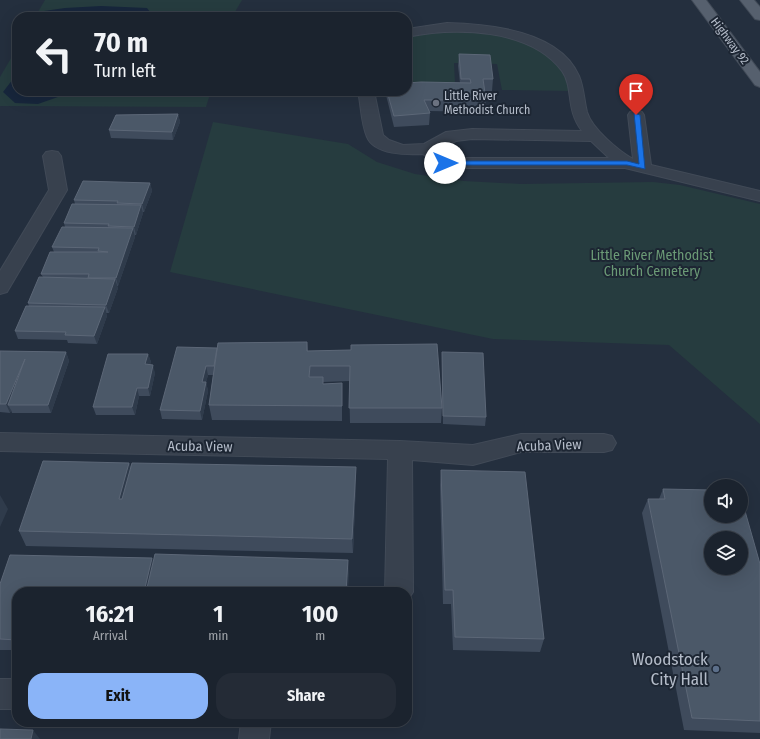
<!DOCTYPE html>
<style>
:root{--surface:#1b232e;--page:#242b36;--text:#f1f3f6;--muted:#a0a4aa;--line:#39404a;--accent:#8ab4f8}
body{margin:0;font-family:"Fira Sans Condensed",sans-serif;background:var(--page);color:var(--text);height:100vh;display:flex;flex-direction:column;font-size:15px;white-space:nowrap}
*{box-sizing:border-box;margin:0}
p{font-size:13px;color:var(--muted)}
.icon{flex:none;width:22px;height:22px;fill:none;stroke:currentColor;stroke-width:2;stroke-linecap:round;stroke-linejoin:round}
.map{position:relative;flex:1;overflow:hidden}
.details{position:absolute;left:12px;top:587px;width:400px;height:140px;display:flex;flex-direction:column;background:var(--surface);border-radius:16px;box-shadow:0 4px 16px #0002,0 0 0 1px var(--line)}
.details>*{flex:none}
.top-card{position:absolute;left:12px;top:12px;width:400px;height:84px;border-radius:16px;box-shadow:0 4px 16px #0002,0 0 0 1px var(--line);background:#1b232e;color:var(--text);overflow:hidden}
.controls{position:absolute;left:704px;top:479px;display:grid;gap:8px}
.controls a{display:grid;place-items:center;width:44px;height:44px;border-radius:50%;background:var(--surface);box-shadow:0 4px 16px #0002,0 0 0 1px var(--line);font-size:20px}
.pin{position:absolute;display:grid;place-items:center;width:34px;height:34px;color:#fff;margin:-41px -17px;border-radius:50% 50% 50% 0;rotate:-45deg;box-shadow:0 0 4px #0007}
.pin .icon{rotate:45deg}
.me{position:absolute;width:44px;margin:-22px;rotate:90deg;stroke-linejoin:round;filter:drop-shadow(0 0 3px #0008)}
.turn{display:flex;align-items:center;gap:14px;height:84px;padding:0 16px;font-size:18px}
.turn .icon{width:52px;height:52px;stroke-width:2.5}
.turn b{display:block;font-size:28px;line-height:34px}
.eta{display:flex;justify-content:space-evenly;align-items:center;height:68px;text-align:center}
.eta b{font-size:24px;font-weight:700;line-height:28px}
.action{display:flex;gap:8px;margin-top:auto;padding:8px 16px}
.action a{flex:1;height:46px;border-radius:16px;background:var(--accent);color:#111;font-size:16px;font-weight:700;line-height:46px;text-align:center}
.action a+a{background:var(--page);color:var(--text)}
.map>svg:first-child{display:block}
.green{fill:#263c3f}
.water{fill:#17263c}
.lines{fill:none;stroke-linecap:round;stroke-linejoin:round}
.minor-casing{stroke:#414a57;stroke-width:2}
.major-casing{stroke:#414a57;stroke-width:2}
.minor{fill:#38414e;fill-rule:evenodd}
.major{fill:#56606e;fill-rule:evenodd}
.wall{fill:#3f4b5c}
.shaded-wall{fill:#2f3b4b}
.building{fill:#4b5868;stroke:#5c6777;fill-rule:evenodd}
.route{fill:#1a73e8;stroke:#114b97}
.worship-dot{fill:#6b7280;stroke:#1d2633;stroke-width:1.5}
.service-dot{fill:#5c6f8a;stroke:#1d2633;stroke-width:1.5}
.labels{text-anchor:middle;stroke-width:4;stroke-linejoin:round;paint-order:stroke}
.far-street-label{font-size:12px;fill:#b4bcc9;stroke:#1d2633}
.far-poi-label{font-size:12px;fill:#b4bcc9;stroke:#1d2633;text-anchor:start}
.park-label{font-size:14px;fill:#6b9a76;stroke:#1d2633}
.street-label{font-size:14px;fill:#b4bcc9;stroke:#1d2633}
.near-poi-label{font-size:17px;fill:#b4bcc9;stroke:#1d2633;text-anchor:end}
</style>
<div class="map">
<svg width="760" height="739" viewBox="0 0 760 739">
<rect width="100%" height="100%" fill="#242f3e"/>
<g class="green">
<path d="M45 0H242L232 17H35Z"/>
<path d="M458 31C506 35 556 37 571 91L502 90 497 64 454 63 455 83 407 82V36Z"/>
<path d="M17 48V91H211L206 107 0 106V77Z"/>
<path d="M213 122 348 144 377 162 415 174 464 181 521 184 653 182 680 185 760 204V424L669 345 493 339 170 272Z"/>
</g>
<g class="water">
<path d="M101 6 147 8 154 17H27L30 13 65 8Z"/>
<path d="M17 65V91H75L38 104 15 103 3 92 13 79Z"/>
</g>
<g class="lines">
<defs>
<g id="minor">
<path d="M447 23C489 24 560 31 579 76 584 88 584 100 587 112 592 129 619 151 633 159L628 115 630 112 636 110 642 112 644 115 651 165 760 191V201L625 168H445L439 167 423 154C408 155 374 155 367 137 361 123 361 105 358 91H374L383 135 389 140 403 145 424 144 446 132 472 129 582 131C565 109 574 88 562 71 530 28 454 27 407 37V29ZM472 139 591 141 609 158H449L438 150 456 141Z"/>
<path d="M52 151 58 152 61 156 67 190 7 292 0 294V271L49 190 43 156 46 152Z"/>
<path d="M0 433 400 441 473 445 521 434H604L612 436 616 443 612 450 604 452H521L473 465 412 460 413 592 407 601V592H385L388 459 0 451Z"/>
<rect x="0" y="679" width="17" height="30"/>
<path d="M241 722H271L269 739H239Z"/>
</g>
<g id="major">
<path d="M692 0H706L760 72V87L755 85Z"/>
<path d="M740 0H754L760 7V20L755 19Z"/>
</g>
</defs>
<use href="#minor" class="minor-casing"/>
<use href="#major" class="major-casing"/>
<use href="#minor" class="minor"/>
<use href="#major" class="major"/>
</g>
<g class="wall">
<path d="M459 54 493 79 492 91H484L486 100 484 112 429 111 430 113 429 125 394 127 386 95V91H407L460 83 458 66Z"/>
<path d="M178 114 180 122 173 140 111 138 109 130Z"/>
<path d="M150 183 152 191 144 212H143V213L136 235H135V237L118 286H117L118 288 109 313H106L107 316 97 344 68 343 67 340 18 339 15 331 29 306 28 303 43 277 41 274 54 252 52 247 65 227 64 223 75 204 74 200Z"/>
<path d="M307 342 308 351 351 350 442 408 441 423H350L349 381 323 382V384L342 383V421L212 420 209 405 213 375H208L206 382 208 391 202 420 162 419 160 410 217 348Z"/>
<path d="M0 351 66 352 69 361 51 413H12L11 410 10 413 0 412Z"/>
<path d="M442 352 486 417 485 426 443 424 442 360Z"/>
<path d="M148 354 151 362 150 364 155 373 150 396H139L135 415H96L93 407Z"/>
<path d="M129 463 131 467H356V482L353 553 26 546 19 531Z"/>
<path d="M441 470 544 639 540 652 453 650 451 604H443L440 485Z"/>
<path d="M663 489 760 564V733L684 730 642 513 648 499H659Z"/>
<path d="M153 560 349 574 17 592V650H0V584Z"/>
</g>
<g class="shaded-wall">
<path d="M178 114 180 122 173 140 172 132Z"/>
<path d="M150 183 152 191 144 212 142 204Z"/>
<path d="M141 205 143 213 136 235 134 227Z"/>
<path d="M133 228 135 237 118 286 116 278Z"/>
<path d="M115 279 118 288 109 313 106 305Z"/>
<path d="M105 307 107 316 97 344 94 336Z"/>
<path d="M66 352 69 361 51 413 48 405Z"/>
<path d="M148 354 151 362 148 373 145 364Z"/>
<path d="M25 359 8 405 11 410 10 413 6 404Z"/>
<path d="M153 365 155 373 150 396 148 388Z"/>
<path d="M206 366 208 375 204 391 202 382Z"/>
<path d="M206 382 208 391 202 420 200 411Z"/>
<path d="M137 388 139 396 135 415 132 407Z"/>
<path d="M129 463 134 478 125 514 119 499Z"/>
<path d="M356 467V482L353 553 352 539Z"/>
<path d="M0 495 8 509 0 527Z"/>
<path d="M152 558 156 569 151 592H144Z"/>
<path d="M348 560 349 574 348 592H346Z"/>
<path d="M33 730 40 739H31Z"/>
</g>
<g class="building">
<path d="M459 54 490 55 493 79H483L486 100H424L430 113 394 116 387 91H407V83L421 82 471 83 470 79H461Z"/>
<path d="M178 114 172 132 109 130 116 115Z"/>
<path d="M83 181 150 183 142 204 117 203 118 201 74 200Z"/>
<path d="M72 204 141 205 134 227 108 226 109 224 64 223Z"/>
<path d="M62 227 133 228 116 278H88L89 274H41L50 252H108L98 251 99 248 52 247Z"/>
<path d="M39 277 115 279 106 305 28 303Z"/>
<path d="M26 306 105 307 94 336 65 335 66 332 15 331Z"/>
<path d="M307 342V351L351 350V345L437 344 442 408H349L350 366H310L309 377H323V384L342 383V406L209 405 218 343Z"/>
<path d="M177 347 217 348 214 366H206L202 382H206L200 411 160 410Z"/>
<path d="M0 351 66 352 48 405H8L25 359 6 404H0Z"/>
<path d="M442 352 483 353 486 417 443 416Z"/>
<path d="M108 354H148L145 364 153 365 148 388H137L132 407H93Z"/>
<path d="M43 461 129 463 119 499H122L132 463 356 467 352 539 19 531Z"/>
<path d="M441 470 525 472 544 639 455 637 453 590H445Z"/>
<path d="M663 489 711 490V516H741V504H743L760 564V721L692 718 648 499H665ZM711 538H741V568H711Z"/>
<path d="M155 554 348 560 346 592H146Z"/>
<path d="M10 555 152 558 144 592H17V640L0 639V584Z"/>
<path d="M0 729 33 730 31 739H0Z"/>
</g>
<path class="route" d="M634 113 640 115 645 169 627 165H445L442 163 445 161H627L639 164Z"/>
<circle class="worship-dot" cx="436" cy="103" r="4"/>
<circle class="service-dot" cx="716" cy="669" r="4"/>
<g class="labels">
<g class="far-street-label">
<text transform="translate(730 41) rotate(53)" y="4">Highway 92</text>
</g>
<g class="far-poi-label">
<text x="444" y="100">Little River<tspan x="444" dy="14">Methodist Church</tspan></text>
</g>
<g class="park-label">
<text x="652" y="260">Little River Methodist<tspan x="652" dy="16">Church Cemetery</tspan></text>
</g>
<g class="street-label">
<text transform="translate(549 445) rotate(-2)" y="5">Acuba View</text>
<text transform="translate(200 446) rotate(1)" y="5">Acuba View</text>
</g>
<g class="near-poi-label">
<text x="708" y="665">Woodstock<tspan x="708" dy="20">City Hall</tspan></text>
</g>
</g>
</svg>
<div class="controls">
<a><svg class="icon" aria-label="sound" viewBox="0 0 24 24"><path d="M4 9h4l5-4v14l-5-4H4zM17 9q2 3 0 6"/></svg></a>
<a><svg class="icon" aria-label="layers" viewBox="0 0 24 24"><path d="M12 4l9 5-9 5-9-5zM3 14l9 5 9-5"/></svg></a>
</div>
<div class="pin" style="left:636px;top:115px;background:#d93025"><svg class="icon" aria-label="arrive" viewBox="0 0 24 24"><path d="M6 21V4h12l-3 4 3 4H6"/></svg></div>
<svg class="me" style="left:445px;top:163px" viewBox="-20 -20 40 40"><circle r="19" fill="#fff"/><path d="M0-13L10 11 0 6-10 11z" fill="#1a73e8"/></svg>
<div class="top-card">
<div class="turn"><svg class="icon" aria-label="left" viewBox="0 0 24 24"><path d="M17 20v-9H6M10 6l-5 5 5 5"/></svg><div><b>70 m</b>Turn left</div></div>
</div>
<section class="details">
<div class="eta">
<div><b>16:21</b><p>Arrival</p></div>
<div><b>1</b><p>min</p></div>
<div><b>100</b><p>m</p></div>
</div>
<div class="action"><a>Exit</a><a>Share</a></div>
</section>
</div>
